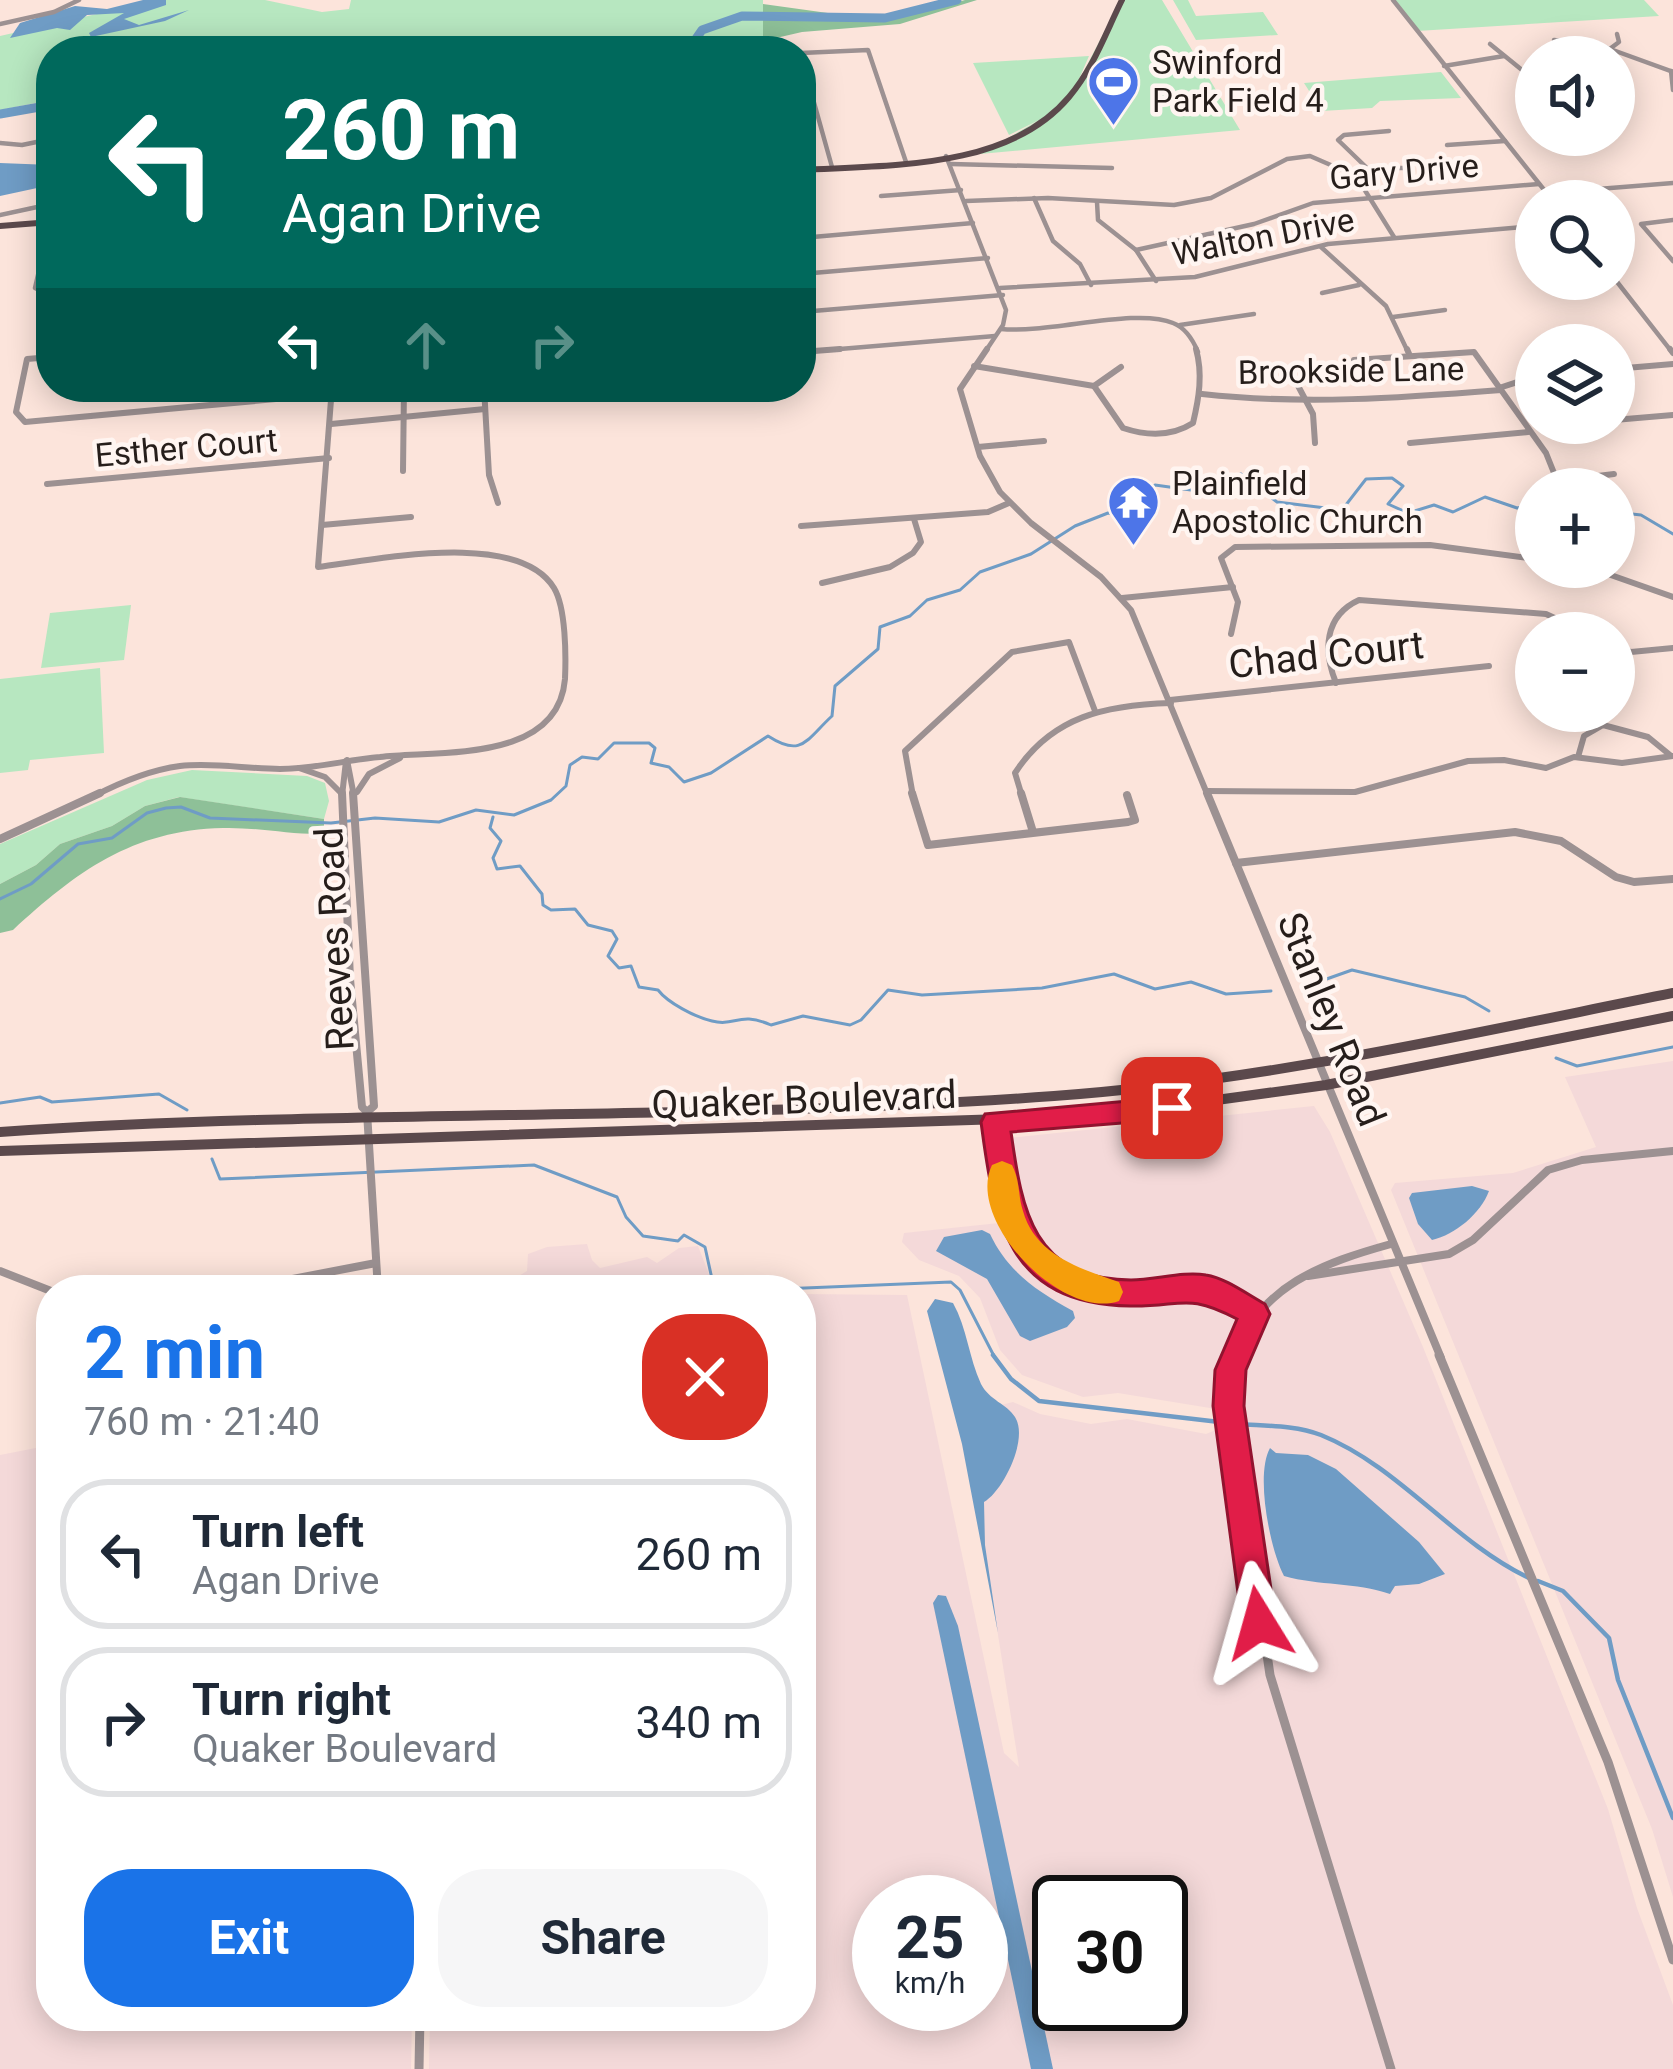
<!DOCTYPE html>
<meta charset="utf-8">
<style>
:root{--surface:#fff;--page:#f6f6f7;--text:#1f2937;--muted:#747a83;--line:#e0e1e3;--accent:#1a73e8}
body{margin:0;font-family:Roboto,sans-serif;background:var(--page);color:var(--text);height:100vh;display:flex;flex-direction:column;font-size:45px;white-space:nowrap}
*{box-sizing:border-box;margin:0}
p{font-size:39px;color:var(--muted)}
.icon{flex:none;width:66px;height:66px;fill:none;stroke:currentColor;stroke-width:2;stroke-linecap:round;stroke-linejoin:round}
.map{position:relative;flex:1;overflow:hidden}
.panel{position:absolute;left:36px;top:1275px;width:780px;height:756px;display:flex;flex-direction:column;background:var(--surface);border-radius:48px;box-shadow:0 6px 30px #0003}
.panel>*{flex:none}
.top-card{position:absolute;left:36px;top:36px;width:780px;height:366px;border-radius:48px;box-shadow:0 6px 30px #0003;background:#00695c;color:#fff;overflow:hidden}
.buttons{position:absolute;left:1515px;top:36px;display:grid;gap:24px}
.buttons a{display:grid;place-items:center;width:120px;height:120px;border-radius:50%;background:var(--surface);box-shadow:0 6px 30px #0003;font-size:60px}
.speed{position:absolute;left:852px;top:1875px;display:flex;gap:24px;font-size:60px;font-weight:700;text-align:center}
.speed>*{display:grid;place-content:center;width:156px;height:156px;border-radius:50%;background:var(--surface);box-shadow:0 6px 30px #0003;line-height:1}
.speed small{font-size:30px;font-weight:400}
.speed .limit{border:6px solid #111;border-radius:18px;background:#fff;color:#111}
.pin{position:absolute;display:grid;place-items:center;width:102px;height:102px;color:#fff;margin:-51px;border-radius:24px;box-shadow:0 6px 18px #0006}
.me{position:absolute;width:132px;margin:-66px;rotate:352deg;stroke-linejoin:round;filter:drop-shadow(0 0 9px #0008)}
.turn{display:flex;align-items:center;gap:42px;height:252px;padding:0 48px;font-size:54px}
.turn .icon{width:156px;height:156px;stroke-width:2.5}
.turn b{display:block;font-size:84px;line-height:102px}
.lanes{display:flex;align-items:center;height:114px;padding:0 48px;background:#0003;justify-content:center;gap:60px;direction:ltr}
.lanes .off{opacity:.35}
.round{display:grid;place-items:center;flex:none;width:126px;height:126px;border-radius:48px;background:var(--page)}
.headline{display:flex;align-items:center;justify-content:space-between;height:204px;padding:0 48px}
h1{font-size:72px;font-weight:700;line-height:90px;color:var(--accent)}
.primary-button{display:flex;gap:24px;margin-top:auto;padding:24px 48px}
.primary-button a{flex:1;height:138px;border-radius:48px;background:var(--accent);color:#fff;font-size:48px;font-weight:700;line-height:138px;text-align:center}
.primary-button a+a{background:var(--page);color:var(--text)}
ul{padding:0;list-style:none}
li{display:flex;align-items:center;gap:36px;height:150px;margin:0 24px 18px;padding:0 24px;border:6px solid var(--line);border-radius:48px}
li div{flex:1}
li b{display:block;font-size:45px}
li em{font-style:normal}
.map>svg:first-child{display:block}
.commercial{fill:#f4d9d9;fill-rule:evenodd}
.green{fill:#b7e7c0}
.forest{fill:#8ec098}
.water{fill:#6f9cc5}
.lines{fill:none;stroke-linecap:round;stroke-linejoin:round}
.stream-far1{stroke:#6f9cc5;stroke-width:3}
.stream{stroke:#6f9cc5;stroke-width:4.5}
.river{stroke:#6f9cc5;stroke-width:9}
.minor-far3{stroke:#9c9192;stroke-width:4.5}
.minor-far2{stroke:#9c9192;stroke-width:6}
.minor-far1{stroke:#9c9192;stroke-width:8}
.minor{stroke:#9c9192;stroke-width:9}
.major-far1{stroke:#5b494c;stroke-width:6}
.major{stroke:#5b494c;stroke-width:10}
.route{fill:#e11d48;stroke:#92132f;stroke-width:3}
.slow{fill:#f59e0b}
.labels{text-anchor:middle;stroke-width:9;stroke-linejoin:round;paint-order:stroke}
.far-poi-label{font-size:33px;fill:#261e1b;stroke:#fff5f1;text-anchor:start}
.far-street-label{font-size:33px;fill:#261e1b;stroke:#fff5f1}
.street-label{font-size:39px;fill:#261e1b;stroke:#fff5f1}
</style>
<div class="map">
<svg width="1673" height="2069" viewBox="0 0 1673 2069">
<rect width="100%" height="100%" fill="#fce4db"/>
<g class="commercial">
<path d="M1673 1061V1897L1652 1829 1391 1190 1395 1183 1513 1173 1596 1147 1565 1077Z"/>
<path d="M1314 1106 1330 1132 1423 1347 1608 1809 1637 1908 1673 2005V2069H429L430 2016H801V1294L907 1295 1004 1753 1019 1767 978 1509 980 1386 1001 1405 1013 1402 1040 1414 1091 1424 1127 1419 1206 1434 1218 1429 1216 1409 1118 1393 1083 1397 1022 1375 1000 1350 980 1298 959 1276 919 1260 902 1242 904 1233 999 1223 992 1153 981 1141ZM879 1902H981V2004H879ZM1059 1902H1161V2004H1059Z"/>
<path d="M587 1244 592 1260 600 1268 647 1257 657 1263 679 1248 698 1246 710 1277 727 1290H452L517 1277 527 1271 528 1254 547 1247Z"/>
<path d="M51 1445V2016H412L411 2069H0V1455Z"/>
</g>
<g class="green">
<path d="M158 0H265L322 12 349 9 351 0H763V51H51V100L0 110V36Z"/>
<path d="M1121 0H1162L1240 130 980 154 1041 119 1009 135 973 63 1089 56 1076 86Z"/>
<path d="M1173 0H1188L1196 16 1263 12 1278 35 1196 40Z"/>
<path d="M1392 0H1644L1659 16 1417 31Z"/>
<path d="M1441 72 1461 98 1380 101 1372 108 1322 111 1304 83Z"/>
<path d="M131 605 124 660 41 668 50 613Z"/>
<path d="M100 668 104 753 30 760 28 770 0 773V679Z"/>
<path d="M192 770 307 776 325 783 329 801 324 819 179 797 145 806 112 826 60 844 36 865 0 884V844L147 780Z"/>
</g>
<g class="forest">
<path d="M965 0H977L900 24 802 32 763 41V4L871 19 908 16Z"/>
<path d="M180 797 324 819V834C290 835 257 827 223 828 132 830 76 872 13 930L0 933V884L36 865 60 844 112 826 145 806Z"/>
</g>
<g class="water">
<path d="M143 0H166V5L124 19 139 25 189 10 165 21 91 37 89 33 124 13 87 15 70 30 57 28 10 38 20 23 75 6 107 9Z"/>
<path d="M0 163 51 165V185L0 196Z"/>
<path d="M1472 1186 1489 1191C1481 1213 1455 1235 1432 1240L1418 1224 1409 1198 1412 1193Z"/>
<path d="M982 1230 990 1234C1008 1272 1037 1291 1073 1311L1075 1318 1067 1327 1030 1341 1020 1336 987 1279 936 1251 944 1237Z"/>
<path d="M935 1299 953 1303C967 1328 969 1358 981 1384 989 1400 1007 1404 1015 1417 1029 1439 1003 1491 984 1502L985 1545 998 1633 962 1444 927 1311Z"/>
<path d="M1270 1448 1276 1453 1308 1455 1336 1469 1419 1542 1445 1574 1419 1584 1395 1586 1390 1594C1356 1582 1319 1586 1284 1576 1270 1549 1255 1475 1270 1448Z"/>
<path d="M938 1595 946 1596 958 1626 1053 2069H1031L933 1603Z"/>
</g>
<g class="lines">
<g class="stream-far1">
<path d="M1614 512 1641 515 1673 534"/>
<path d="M493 817 490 828 501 841 493 858 497 869 520 866 542 894 543 905 551 910 575 909 588 925 612 931 617 939 608 956 619 968 631 966 639 987 658 990C668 1003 695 1017 712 1021 735 1027 739 1011 771 1025L803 1016 850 1025 861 1020 888 990 922 995 1042 988 1114 974 1155 989 1191 982 1226 994 1271 991"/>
<path d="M0 899 31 884 78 844 112 838 147 813 166 808 181 807 210 818 331 823 375 818 439 822 476 810 514 815 551 800 566 786 570 765 582 757 598 759 614 743H649L655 748 651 763 669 767 684 782 711 773 768 736C802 758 806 740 832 716L835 686 878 649 880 627 910 616 927 600 960 590 980 572 1031 554 1075 526 1108 513 1128 518 1156 510V501L1147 494 1155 485 1198 491 1241 474 1277 502 1342 510 1366 479 1392 478 1403 486 1388 504 1408 513 1434 505 1453 512 1485 497 1517 508 1536 505"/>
<path d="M1304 987 1352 970 1465 997 1489 1011"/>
<path d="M1556 1058 1577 1066 1673 1047"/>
<path d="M0 1103 40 1097 52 1102 159 1094 187 1110"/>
<path d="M212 1159 220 1179 534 1165 617 1197 626 1217 643 1236 678 1241 684 1235 705 1247 712 1279 737 1290"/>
<path d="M753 1290 951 1282 960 1290 995 1358"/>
</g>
<g class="stream">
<path d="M993 1355 1011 1379 1039 1401 1228 1423"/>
<path d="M1238 1424C1266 1426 1295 1425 1321 1435 1400 1467 1452 1541 1529 1578"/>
<path d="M1538 1581 1563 1591 1609 1638 1618 1680 1673 1818"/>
</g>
<g class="river">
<path d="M678 51 693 43 702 30 742 16 885 18 957 0"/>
<path d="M0 114 51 105"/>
</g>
<g class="minor-far3">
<path d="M1393 0 1553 201"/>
<path d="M0 24 54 12 79 0"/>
<path d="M1554 40 1599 45 1673 72"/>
<path d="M1490 44 1522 70"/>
<path d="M1611 48 1619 42 1617 34"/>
<path d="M801 53 868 50 906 162"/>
<path d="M801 56 832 167"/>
<path d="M1444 66 1504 56"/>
<path d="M1671 71 1673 90"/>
<path d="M1389 131 1344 135 1338 140 1367 168H1408"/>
<path d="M0 143 22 145 51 139"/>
<path d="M1447 145 1505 141"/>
<path d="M946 156 1006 310 1003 325 985 352"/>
<path d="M951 164 1112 168"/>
<path d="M1548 193 1673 183"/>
<path d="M881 196 961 190"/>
<path d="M1034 198 1053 241 1080 264 1091 285"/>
<path d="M966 201 1048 198 1174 205 1211 198 1287 159 1310 156 1356 176 1394 237"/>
<path d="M1097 202 1098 220 1136 250 1156 281"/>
<path d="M0 215 51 204"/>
<path d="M1673 220 1641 224 1673 261"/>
<path d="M50 223 35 288 51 296"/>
<path d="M801 238 973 223"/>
<path d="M1321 247 1386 306 1408 352"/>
<path d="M1136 250 1254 224 1313 203 1539 184"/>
<path d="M801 274 988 258"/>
<path d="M1614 278 1672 352"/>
<path d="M1000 288 1195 277 1328 244 1536 226"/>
<path d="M1322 293 1359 285"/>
<path d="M801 312 1003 295"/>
<path d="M1393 317 1445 310"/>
<path d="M1180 325 1254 314"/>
<path d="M1001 329C1049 334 1136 307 1173 323 1186 328 1193 340 1198 352"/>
<path d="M804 352 995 336"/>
</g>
<g class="minor-far2">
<path d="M987 349 960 389 980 456 1000 492 1031 523 1101 577 1131 610 1208 796"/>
<path d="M1407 349 1410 356"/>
<path d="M1670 349 1673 353"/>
<path d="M801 352 840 349"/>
<path d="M51 357 27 359 16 412 25 422 331 394"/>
<path d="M1354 360 1474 352 1546 453 1554 473 1573 479 1614 474"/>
<path d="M974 366 1094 386"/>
<path d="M1614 369 1673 364"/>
<path d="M1296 382 1313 414 1315 443"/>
<path d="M1094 386 1123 428C1147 436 1171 437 1193 423 1199 398 1203 374 1196 349"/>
<path d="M1094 386 1121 367"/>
<path d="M484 387 489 475 498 503"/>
<path d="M1499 388 1536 376"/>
<path d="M1202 394C1302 405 1401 398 1501 390"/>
<path d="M1614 420 1673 415"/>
<path d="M1575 423H1580"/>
<path d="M331 424 485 409"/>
<path d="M1410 443 1528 432"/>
<path d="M978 447 1044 441"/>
<path d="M403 471 404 387"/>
<path d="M47 484 329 458"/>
<path d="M322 525 411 517"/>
<path d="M801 526 988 512 1009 503"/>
<path d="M1588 567 1673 597"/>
<path d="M822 583 890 567 913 553 921 542 914 519"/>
<path d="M1122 598 1233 587"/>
<path d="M1231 634 1238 602 1221 558 1235 547 1430 545 1536 559"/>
<path d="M1614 648 1631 652 1673 648"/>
<path d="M1336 683C1323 651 1324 616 1359 600L1546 614 1587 633"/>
<path d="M1170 700 1489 666"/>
<path d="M1578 757 1584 736 1603 725 1648 737 1670 755"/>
<path d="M347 760 354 796"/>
<path d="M299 768 325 777 341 793"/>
<path d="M1206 791 1355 792 1468 761 1504 760 1546 768 1574 757 1622 763 1673 756"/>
<path d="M357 792 369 774 400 758"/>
<path d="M94 796C121 782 150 770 180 766 213 762 247 769 280 769 314 769 346 760 380 757 437 750 558 764 565 679 566 656 566 608 554 588 518 529 375 560 318 567L332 387"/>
<path d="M342 796 346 761"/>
<path d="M913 796 905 751 1012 652 1069 642 1095 711"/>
<path d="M1022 796 1015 773C1052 716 1106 705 1171 703"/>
</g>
<g class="minor-far1">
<path d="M342 793 350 979 362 1107 367 1112 378 1290"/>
<path d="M353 793 374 1106 367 1112"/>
<path d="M912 793 928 845 1128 822 1135 820 1127 795"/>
<path d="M1021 793 1033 832"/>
<path d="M1207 793 1441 1358"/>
<path d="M0 839 100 793"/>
<path d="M1236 863 1515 832 1561 841 1616 877 1634 882 1673 879"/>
<path d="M995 1122C1007 1212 1013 1295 1131 1293 1185 1292 1205 1284 1254 1314"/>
<path d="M0 1271 51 1291"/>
<path d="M1308 1276 1449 1254 1473 1240 1548 1170 1582 1160 1673 1151"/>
<path d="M106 1290 169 1281 240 1289 376 1263"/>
<path d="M1236 1358C1256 1286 1326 1262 1391 1244"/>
</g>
<g class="minor">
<path d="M1237 1355 1228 1386 1270 1675 1391 2069"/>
<path d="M1439 1355 1608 1762 1673 1960"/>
<path d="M419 2069 420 2016"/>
</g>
<g class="major-far1">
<path d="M801 170C888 165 1008 170 1069 97 1093 69 1106 32 1122 0"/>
<path d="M0 226 51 222"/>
</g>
<g class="major">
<path d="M0 1132C351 1108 704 1122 1054 1096 1263 1081 1468 1034 1673 993"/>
<path d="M0 1151 1100 1116 1326 1085 1673 1016"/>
</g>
</g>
<path class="route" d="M1172 1097 1182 1100 1186 1108 1182 1116 1172 1119 1011 1132C1022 1211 1033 1279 1131 1280 1155 1280 1183 1271 1206 1275 1226 1278 1248 1295 1265 1304L1270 1314 1246 1370 1244 1406 1276 1623 1271 1635 1259 1640 1247 1635 1242 1623 1213 1406 1215 1370 1237 1319C1186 1292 1183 1307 1130 1306 1007 1304 994 1221 981 1122L985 1114Z"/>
<path class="slow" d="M1002 1161 1012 1165C1020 1180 1018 1196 1023 1211 1035 1255 1081 1269 1119 1282L1123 1292 1119 1301C1063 1321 965 1221 992 1165Z"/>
<defs>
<symbol id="stadium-pin" viewBox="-11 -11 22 30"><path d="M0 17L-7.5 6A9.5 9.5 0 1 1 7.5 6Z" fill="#4d75e8" stroke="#fff5f1"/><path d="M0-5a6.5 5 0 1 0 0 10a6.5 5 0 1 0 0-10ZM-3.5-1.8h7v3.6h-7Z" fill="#fff"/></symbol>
<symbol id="temple-pin" viewBox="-11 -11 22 30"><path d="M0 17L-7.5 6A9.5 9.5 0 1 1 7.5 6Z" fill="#4d75e8" stroke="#fff5f1"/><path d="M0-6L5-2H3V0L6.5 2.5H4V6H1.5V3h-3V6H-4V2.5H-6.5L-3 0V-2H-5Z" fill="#fff"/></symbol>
</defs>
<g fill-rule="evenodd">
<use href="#stadium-pin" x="1084" y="52" width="59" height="81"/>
<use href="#temple-pin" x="1104" y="472" width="59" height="81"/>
</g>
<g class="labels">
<g class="far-poi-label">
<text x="1152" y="74">Swinford<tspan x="1152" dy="38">Park Field 4</tspan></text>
<text x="1172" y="495">Plainfield<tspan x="1172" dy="38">Apostolic Church</tspan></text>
</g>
<g class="far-street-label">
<text transform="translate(1404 171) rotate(-5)" y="12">Gary Drive</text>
<text transform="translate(1263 236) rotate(-11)" y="12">Walton Drive</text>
<text transform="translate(1351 370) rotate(-1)" y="12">Brookside Lane</text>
<text transform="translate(186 447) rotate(-5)" y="12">Esther Court</text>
</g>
<g class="street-label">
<text transform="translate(1326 654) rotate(-6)" y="14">Chad Court</text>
<text transform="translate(334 939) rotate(-93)" y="14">Reeves Road</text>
<text transform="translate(1332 1019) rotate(68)" y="14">Stanley Road</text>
<text transform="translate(804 1099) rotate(-2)" y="14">Quaker Boulevard</text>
</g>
</g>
</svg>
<div class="buttons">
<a><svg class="icon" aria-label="sound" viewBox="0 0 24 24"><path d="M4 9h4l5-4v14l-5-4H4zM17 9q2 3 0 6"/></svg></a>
<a><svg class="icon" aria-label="search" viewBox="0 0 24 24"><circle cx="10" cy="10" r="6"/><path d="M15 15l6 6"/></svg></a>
<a><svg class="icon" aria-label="layers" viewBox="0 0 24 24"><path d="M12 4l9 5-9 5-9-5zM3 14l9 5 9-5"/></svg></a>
<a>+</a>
<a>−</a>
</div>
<div class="speed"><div>25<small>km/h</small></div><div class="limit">30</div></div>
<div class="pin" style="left:1172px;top:1108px;background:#d93025"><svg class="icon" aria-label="arrive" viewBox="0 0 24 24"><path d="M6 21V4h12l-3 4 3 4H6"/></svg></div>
<svg class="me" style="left:1259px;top:1623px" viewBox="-20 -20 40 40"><path d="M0-17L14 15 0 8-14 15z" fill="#e11d48" stroke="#fff" stroke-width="4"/></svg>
<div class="top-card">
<div class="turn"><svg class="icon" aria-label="left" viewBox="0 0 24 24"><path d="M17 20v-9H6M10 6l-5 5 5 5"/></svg><div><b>260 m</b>Agan Drive</div></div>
<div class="lanes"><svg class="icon" aria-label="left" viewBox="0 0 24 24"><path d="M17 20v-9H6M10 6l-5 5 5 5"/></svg><svg class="icon off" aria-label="ahead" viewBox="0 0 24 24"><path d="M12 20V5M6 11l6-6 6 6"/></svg><svg class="icon off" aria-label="right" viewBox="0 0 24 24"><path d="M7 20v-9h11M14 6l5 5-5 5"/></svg></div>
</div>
<section class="panel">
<div class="headline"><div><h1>2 min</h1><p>760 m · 21:40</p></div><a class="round" style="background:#d93025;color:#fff"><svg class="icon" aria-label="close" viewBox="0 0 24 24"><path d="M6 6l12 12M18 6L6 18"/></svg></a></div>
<ul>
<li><svg class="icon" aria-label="left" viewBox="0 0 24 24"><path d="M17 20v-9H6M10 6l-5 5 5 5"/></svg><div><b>Turn left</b><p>Agan Drive</p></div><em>260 m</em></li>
<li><svg class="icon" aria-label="right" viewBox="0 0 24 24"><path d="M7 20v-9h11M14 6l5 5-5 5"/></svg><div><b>Turn right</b><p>Quaker Boulevard</p></div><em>340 m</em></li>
</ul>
<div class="primary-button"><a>Exit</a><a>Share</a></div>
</section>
</div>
